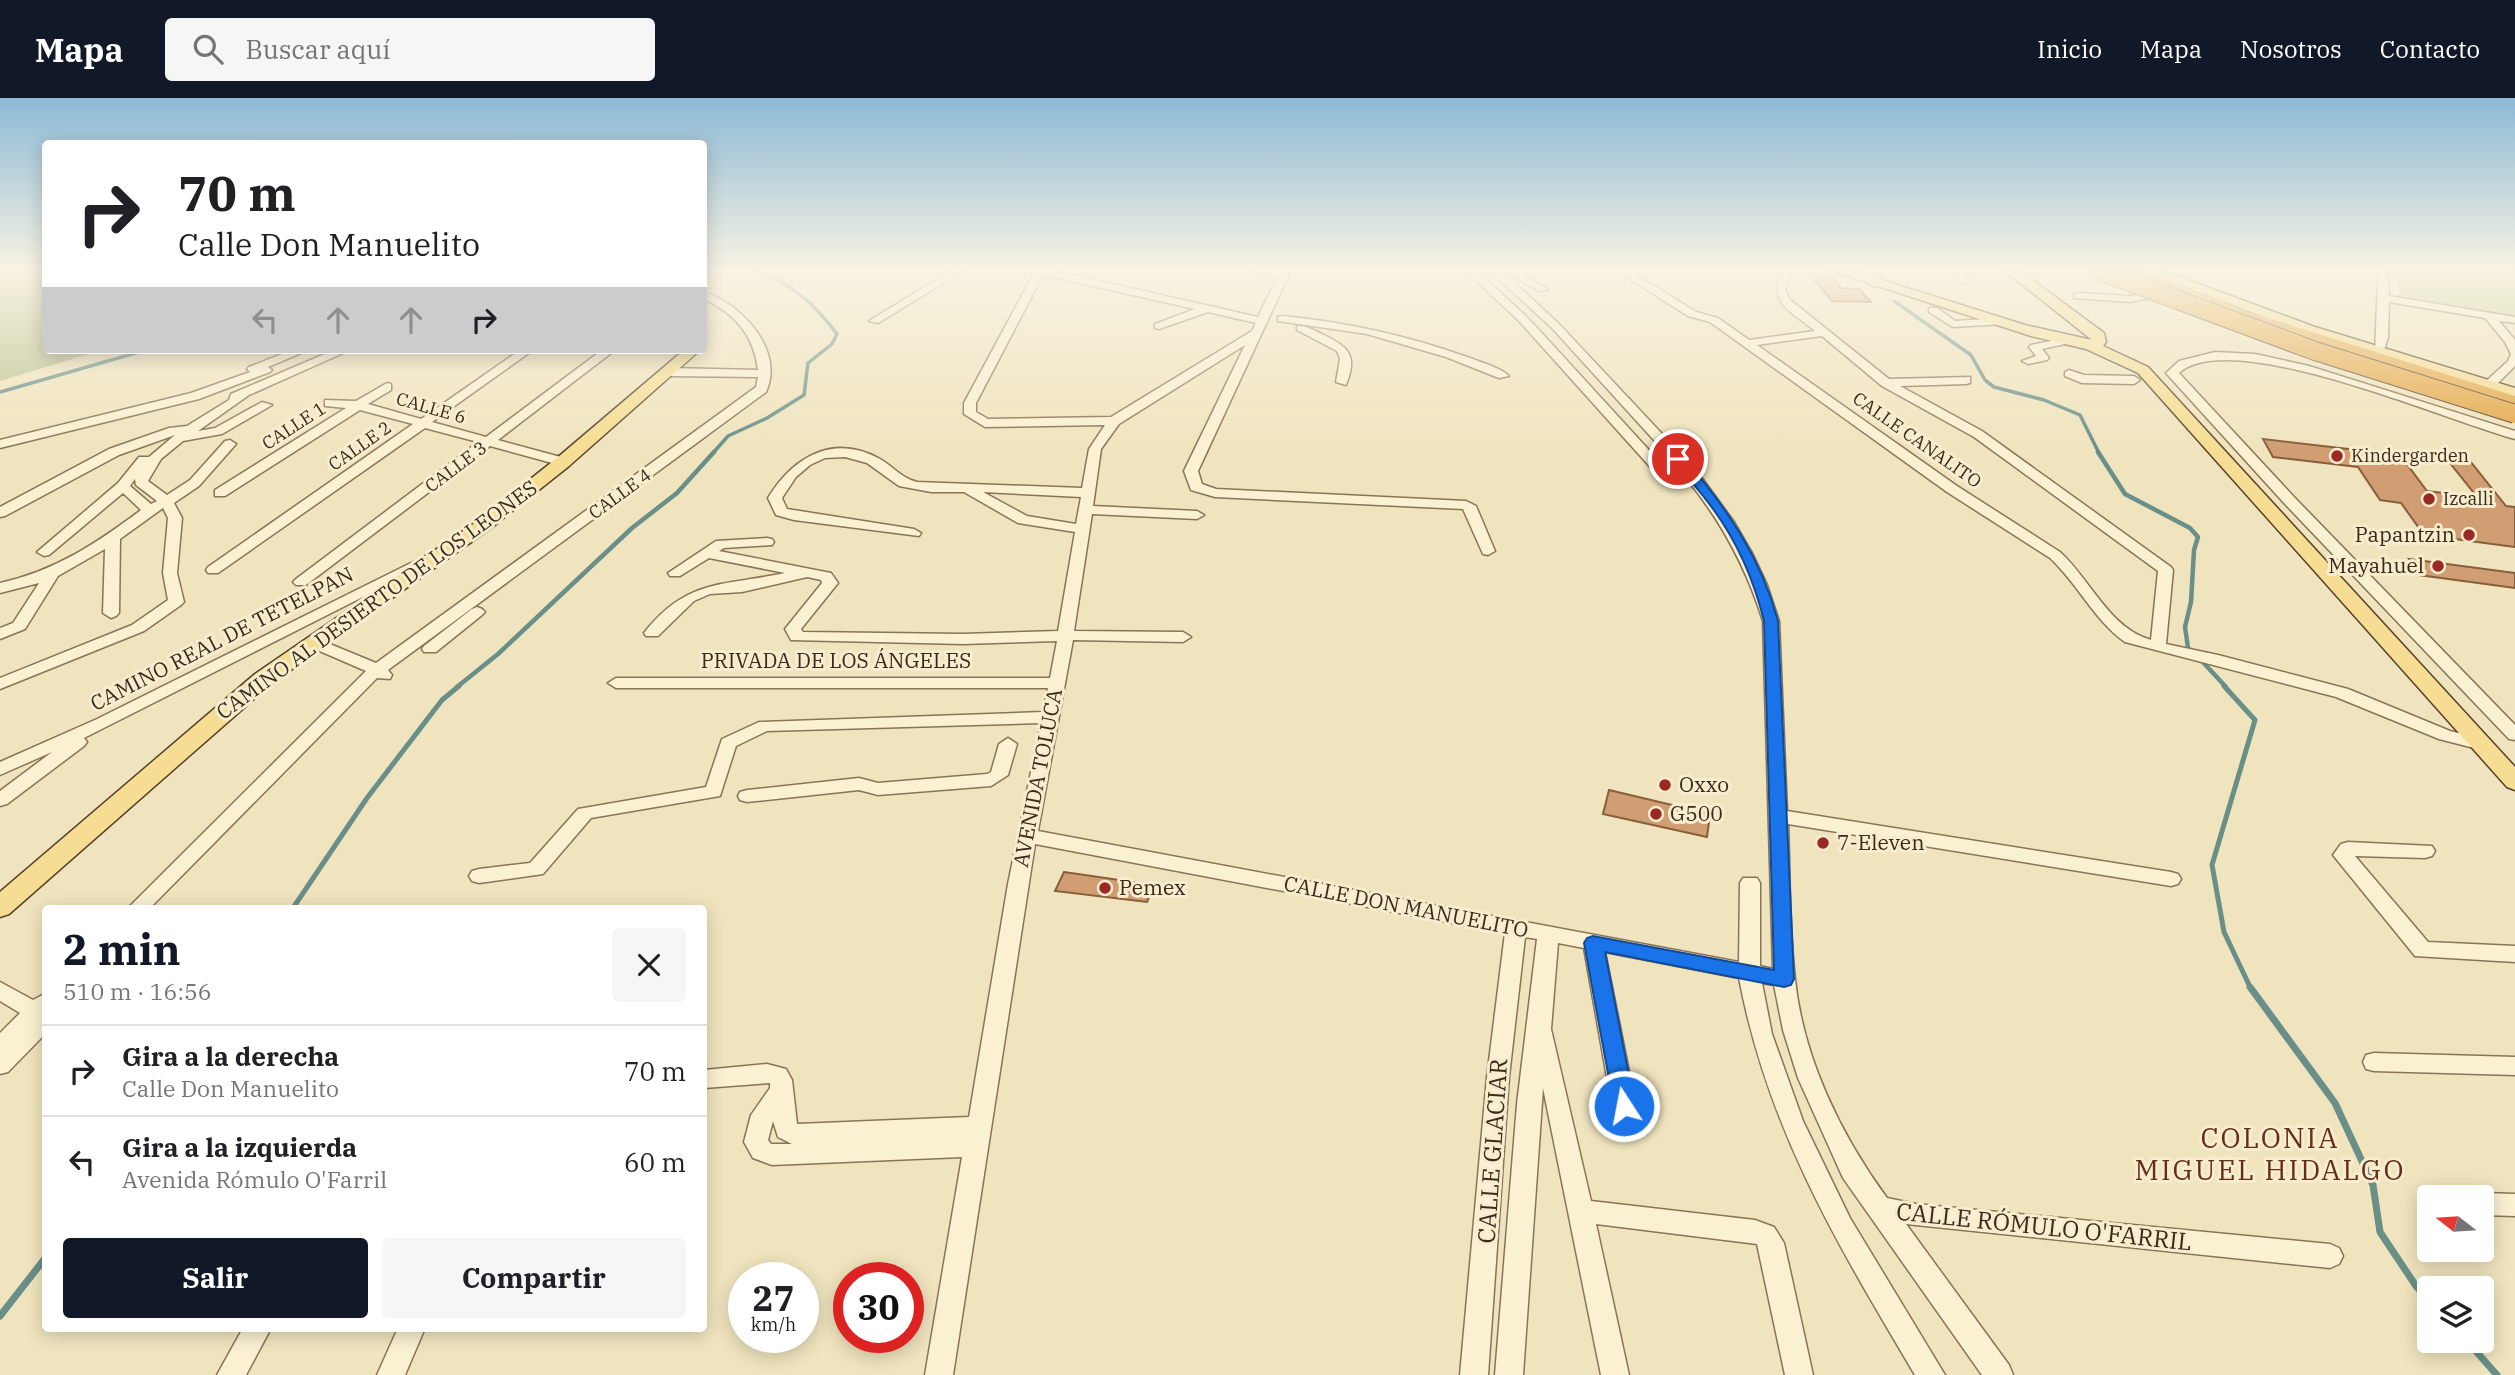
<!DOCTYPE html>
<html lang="es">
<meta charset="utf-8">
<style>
:root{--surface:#fff;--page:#f6f6f6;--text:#202124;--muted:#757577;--line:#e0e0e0;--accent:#111827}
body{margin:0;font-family:"IBM Plex Serif",serif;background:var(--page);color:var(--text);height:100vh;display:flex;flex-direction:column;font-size:26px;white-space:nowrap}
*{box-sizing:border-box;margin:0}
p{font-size:23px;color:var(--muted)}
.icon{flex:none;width:38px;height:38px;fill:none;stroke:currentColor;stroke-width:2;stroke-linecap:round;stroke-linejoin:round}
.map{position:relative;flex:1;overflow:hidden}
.side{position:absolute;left:42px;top:807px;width:665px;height:427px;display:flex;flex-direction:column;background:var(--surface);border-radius:7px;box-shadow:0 4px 18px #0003}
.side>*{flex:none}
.top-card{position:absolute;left:42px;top:42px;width:665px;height:214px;border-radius:7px;box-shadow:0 4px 18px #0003;background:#fff;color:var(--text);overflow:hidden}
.needle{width:46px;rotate:287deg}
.buttons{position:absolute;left:2417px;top:1087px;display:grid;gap:14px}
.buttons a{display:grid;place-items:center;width:77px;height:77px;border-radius:7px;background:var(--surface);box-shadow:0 4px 18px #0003;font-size:35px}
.speed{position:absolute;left:728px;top:1164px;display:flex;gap:14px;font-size:35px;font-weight:700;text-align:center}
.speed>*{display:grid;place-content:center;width:91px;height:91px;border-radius:50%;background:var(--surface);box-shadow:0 4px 18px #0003;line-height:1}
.speed small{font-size:18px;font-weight:400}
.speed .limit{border:10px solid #d22;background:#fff;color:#111}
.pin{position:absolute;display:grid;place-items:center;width:60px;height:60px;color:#fff;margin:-30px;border:4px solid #fff;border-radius:50%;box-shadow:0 2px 7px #0007}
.me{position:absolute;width:77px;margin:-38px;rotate:349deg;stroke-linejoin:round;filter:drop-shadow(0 0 5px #0008)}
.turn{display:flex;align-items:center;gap:24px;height:147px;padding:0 21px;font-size:32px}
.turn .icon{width:91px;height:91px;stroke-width:2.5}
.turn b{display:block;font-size:49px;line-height:60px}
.lanes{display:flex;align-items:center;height:66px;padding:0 21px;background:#0003;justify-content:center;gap:35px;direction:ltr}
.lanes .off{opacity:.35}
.round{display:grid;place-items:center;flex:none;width:74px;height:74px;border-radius:7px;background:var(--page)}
.summary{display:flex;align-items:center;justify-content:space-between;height:119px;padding:0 21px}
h1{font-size:42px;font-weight:800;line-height:52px;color:var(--accent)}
.cta{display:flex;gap:14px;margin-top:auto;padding:14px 21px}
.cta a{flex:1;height:80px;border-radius:7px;background:var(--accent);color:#fff;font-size:28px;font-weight:800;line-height:80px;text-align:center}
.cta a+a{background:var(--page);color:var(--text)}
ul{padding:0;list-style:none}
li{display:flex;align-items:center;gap:21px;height:91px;padding:0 21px;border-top:2px solid var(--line)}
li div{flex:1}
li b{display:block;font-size:26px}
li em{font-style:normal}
header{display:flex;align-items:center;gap:42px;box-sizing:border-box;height:98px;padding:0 35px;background:var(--accent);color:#fff}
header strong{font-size:33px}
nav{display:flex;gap:38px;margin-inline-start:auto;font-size:24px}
.search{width:490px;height:63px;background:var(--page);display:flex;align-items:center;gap:18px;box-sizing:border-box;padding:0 24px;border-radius:7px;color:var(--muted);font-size:26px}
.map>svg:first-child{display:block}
.green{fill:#c4ce92}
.cemetery{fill:#bac292}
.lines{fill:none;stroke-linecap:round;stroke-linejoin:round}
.stream-far3{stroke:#698f88;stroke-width:3.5}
.stream-far2{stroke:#698f88;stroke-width:4.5}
.stream-far1{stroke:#698f88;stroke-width:5}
.stream{stroke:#698f88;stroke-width:7}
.building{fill:#d09e72;stroke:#895e3b;stroke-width:2}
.minor-casing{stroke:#897456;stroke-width:3}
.major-casing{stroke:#56412b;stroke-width:3}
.highway-casing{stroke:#56412b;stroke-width:4}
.minor{fill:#faf0d2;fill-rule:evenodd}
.major{fill:#f6dd93;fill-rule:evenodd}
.highway{fill:#e5a949;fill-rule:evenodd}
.highway-bridge-casing{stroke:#56412b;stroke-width:20;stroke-linecap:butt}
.highway-bridge{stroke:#e5a949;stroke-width:18}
.route{fill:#1a73e8;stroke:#114b97;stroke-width:2}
.poi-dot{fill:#9b2923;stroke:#f7edce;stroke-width:2.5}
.labels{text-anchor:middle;stroke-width:6;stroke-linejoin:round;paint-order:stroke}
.far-street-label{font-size:18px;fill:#382b1b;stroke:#f7edce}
.far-poi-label{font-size:18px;fill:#382b1b;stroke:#f7edce;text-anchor:start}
.poi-label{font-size:21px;fill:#382b1b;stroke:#f7edce;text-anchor:start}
.street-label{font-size:21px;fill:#382b1b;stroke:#f7edce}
.near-street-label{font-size:24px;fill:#382b1b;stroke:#f7edce}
.near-neighbourhood-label{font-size:28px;letter-spacing:2px;fill:#662d19;stroke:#f7edce}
</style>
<header>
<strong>Mapa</strong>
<div class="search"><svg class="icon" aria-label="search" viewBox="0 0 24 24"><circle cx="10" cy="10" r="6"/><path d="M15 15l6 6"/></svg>Buscar aquí</div>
<nav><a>Inicio</a><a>Mapa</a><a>Nosotros</a><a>Contacto</a></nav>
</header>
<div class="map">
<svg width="2515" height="1277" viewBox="0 0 2515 1277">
<rect width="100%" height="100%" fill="#f0e4be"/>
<path class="green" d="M2390 172H2515V221L2396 204C2402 192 2397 183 2390 172Z"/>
<path class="cemetery" d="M0 172H45L46 252H102L0 283Z"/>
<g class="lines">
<g class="stream-far3">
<path d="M1894 203 1971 257 1985 282 1994 289 2044 302 2080 317 2099 355"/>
<path d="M0 294 146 252"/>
<path d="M713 355 728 338 767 320 804 297 808 265 832 246 837 236C814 205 791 185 755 172"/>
</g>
<g class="stream-far2">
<path d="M2098 354 2125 396 2190 430 2198 439 2194 452 2191 504 2185 529 2188 550 2193 555"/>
<path d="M2200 561 2226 589"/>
<path d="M457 589 498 556 632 430 677 395 714 354"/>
</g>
<g class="stream-far1">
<path d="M2224 588 2255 622 2212 767 2224 834 2251 891"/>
<path d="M293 810 367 700 442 602 459 588"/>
</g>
<g class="stream">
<path d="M2250 889 2335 1005 2373 1087 2380 1134 2416 1188 2429 1202"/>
<path d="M0 1218 46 1159"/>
<path d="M2466 1242 2497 1277"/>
</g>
</g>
<g class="building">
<path d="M1809 176 1830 177 1841 190 1859 191 1871 204 1832 203Z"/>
<path d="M2263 341 2400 357 2427 393 2477 399 2446 360 2470 363 2506 408 2515 409V449L2424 437 2401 405 2380 402 2358 369 2273 359Z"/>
<path d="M2409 461 2515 475V490L2419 477Z"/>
<path d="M1609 692 1710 716 1707 739 1603 716Z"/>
<path d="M1064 774 1154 787 1147 804 1055 793Z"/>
</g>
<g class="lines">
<defs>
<g id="minor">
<path d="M704 172H718L704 179Z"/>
<path d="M952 172H965L878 225 869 223Z"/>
<path d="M1031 172H1051L1258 219 1277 180 1252 172H1291L1198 373 1202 386 1216 391 1466 403 1476 408 1495 453 1488 457 1483 456 1463 411 1215 399 1191 392 1184 373 1245 247 1119 326 1101 351 1093 408 1197 413 1204 417 1197 421 1092 416 1074 533 1183 534 1191 539 1183 544 1073 542 1038 733 1739 864 1740 785 1743 780H1757L1760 785V868L1773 871 1763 523C1746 469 1722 424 1686 380L1661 381 1520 224 1465 172H1476L1528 220 1669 374 1681 372 1552 230 1489 172H1501L1559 226 1696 372 1734 424 1752 455 1767 487 1779 523 1787 713 2171 774 2178 776 2181 781 2178 786 2171 788 1788 726C1790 777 1789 830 1795 881 1803 960 1841 1037 1887 1100L1916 1106 2330 1146 2339 1150 2343 1158 2339 1166 2330 1170 1906 1126 2009 1267 2013 1277H1982L1843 1080 1798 980 1783 932 1774 887 1762 885 1772 936 1803 1023 1850 1120 1945 1277H1915C1838 1147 1768 1032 1739 880L1605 854 1636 1008 1632 1015 1624 1018 1616 1015 1612 1008 1584 850 1558 845 1551 931 1591 1103 1755 1122 1774 1129 1784 1145 1813 1277H1785L1757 1146 1596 1126 1629 1277H1601L1543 990 1523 1277H1495L1517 1006 1537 841 1525 839 1509 979 1488 1277H1460L1487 979 1505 835 1035 746 953 1277H925L962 1059 772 1067 753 1060 744 1044 751 1017 770 990V985L704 990V972L767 966 786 971 792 982 797 1026 969 1019 1008 786 1041 625 767 633 736 648 720 698 591 720 543 776 479 785 472 783 469 778 472 773 479 771 530 765 578 711 706 689 722 641 759 624 1043 614 1048 590H616L608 585 616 580H1050L1057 543 963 546 791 542 785 531 822 485 821 482 807 479 742 494 710 496 694 503 658 538H646L644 535C687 480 724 488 785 475L709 460 680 478H670L668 475 716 443 767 440 772 441 774 444 772 447 724 450 719 453 831 475 838 485 801 531 803 534 963 536 1058 533 1075 434 1018 425 964 394H931L899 388 867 365 845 359 825 360 810 367 796 379 782 400 787 411 914 431 921 435 919 438 794 422 776 417 768 400C793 359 833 335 880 361 894 369 901 380 917 384L1082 390 1089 351 1105 327 985 329 964 316V305L1034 175ZM1043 177 1195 211 1155 226V230L1159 231 1208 214 1256 225 1252 233 1111 319 988 321 976 314V305ZM983 394 1081 399 1076 426 1027 418ZM773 1023 778 1039 792 1046H771L768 1042Z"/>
<path d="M1503 172H1516L1548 191 1539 193Z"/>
<path d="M1616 172H1629L1696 214 1718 220 1749 242 1815 233C1790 212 1768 207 1782 172H1792L1785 190 1789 201 1889 281 1970 279V285L1966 286 1900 288 1982 333 2171 469 2173 472 2166 546 2218 557 2348 591 2450 633 2484 641 2487 645 2478 651 2439 641 2336 599 2125 544C2094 522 2078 486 2050 460L1947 394 1710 224 1688 218ZM1822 238 1882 288 1974 339 2158 473 2151 542C2109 530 2091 482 2060 454L1957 388 1757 247Z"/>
<path d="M1859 172H1870L1881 186 1880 188H1872Z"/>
<path d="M1948 172H1960L1972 184 1963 186Z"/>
<path d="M2372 172H2384L2388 177 2389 198 2515 219V225L2499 223 2515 242V268L2492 291H2484V285L2508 263 2511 256 2505 244 2485 220 2389 204 2388 239 2383 256H2375L2378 178Z"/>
<path d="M704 194C742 206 785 253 766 294L388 572 392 577 390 581 377 580 150 810H128L366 573 308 548 306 545 308 542H320L376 565 756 289 758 279 670 278 664 274 670 270 758 272C754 237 735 216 704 201Z"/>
<path d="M2078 195 2131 198 2153 195 2158 198 2131 204 2074 200V196Z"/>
<path d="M1929 210H1937L1955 223 2003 220 2008 223 2003 226 1953 229 1929 214Z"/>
<path d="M1282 218C1347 224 1409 238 1470 260 1483 265 1499 269 1509 278L1499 280 1446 259 1367 236 1278 223V219Z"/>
<path d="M1297 228C1307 227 1315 233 1324 237 1349 250 1358 257 1346 287L1336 284 1340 261 1337 253 1297 232Z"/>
<path d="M2061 241 2067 244 2065 246 2042 251 2049 260 2047 262 2028 266 2022 263 2036 258 2029 249 2031 247Z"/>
<path d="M292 252H308L268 269 272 272 270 274 199 301 0 350V342L191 295 250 274 247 271 249 269Z"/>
<path d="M334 252H350L249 297 198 333 215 330 262 304 272 307 222 336 183 343 161 361 148 383 167 397 190 382 225 343 230 342 236 346 199 388 174 405 182 420 177 475 184 504 181 507 144 533 0 591V580L132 527 168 502 163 475 168 420 163 410 120 441 119 515 116 518 111 520 103 515 105 451 58 478 25 531 0 541V530L13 525 39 485 0 495V485C55 473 97 445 141 412L123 395 49 457 44 458 37 454 118 385 139 359H149L175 337 119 357 5 418 0 419V409L109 351 169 330 187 328 229 302 231 296ZM135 381 136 387 157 403 151 406 130 388Z"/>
<path d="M520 252H533L432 324 486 339 602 252H615L498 342 568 361V367L563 368 490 348 306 487H296L293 484 296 481 478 344 425 330 218 475H208L206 472 208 469 413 326 360 312 225 398H215V392L346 310 325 308V302L356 303 387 285 391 286V292L368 306 421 321Z"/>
<path d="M2215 254 2255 256 2309 268 2515 333V341C2447 323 2231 228 2179 275L2294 399 2515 627V642L2509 641 2284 405 2166 275 2179 263Z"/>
<path d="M2069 272 2084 277 2134 278 2140 282 2134 286 2082 285 2065 278V274Z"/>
<path d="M429 456 434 457 436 460 434 463 84 640 87 644 84 648 7 706 0 708V693L52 654 0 677V664L97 621Z"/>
<path d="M477 509 482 511 485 514 482 517 436 554H424L422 551 424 548 472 511Z"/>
<path d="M1008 640 1017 646 1008 677 991 688 878 697 859 692 747 704 740 702 738 698 740 694 747 692 859 680 878 685 987 676 991 674 999 646Z"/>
<path d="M2348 744 2432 748 2435 753 2432 758 2425 760 2355 758 2428 844 2515 848V864L2415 858 2333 757 2341 746Z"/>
<path d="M0 884 33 902 46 895V935L8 974 0 976V935L20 915 0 903Z"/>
<path d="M2374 955 2515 959V977L2374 973 2366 971 2363 964 2366 957Z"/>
<path d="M2482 1095 2515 1096V1118L2482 1117V1099H2473Z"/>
<path d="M243 1230H271L246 1277H217Z"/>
<path d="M398 1230H425L405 1277H377Z"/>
</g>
<g id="major">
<path d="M1829 172H1850L2025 227 2092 242 2004 172H2019L2104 235 2106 244 2103 248 2148 269 2515 669V692L2507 689 2138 275 2086 251 2031 238Z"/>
<path d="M2142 172H2161L2315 229 2515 290V300L2305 235Z"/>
<path d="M684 252H700L569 368 491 430 271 586 9 816 0 819V794L255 576 479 422 557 360Z"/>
</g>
<path id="highway" d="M2121 172H2143L2249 214 2515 298V309L2237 220Z"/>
</defs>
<use href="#minor" class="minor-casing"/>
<use href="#major" class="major-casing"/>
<use href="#highway" class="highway-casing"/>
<use href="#minor" class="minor"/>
<use href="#major" class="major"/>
<use href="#highway" class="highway"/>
<defs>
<path id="highway-bridge" d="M2097 172 2315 253 2515 316"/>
</defs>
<use href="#highway-bridge" class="highway-bridge-casing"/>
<use href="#highway-bridge" class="highway-bridge"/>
</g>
<linearGradient id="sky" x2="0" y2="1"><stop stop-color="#8cb9d6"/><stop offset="0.49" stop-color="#f8f3e2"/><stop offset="1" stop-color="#f8f3e2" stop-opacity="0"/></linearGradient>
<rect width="2515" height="351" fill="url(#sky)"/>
<path class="route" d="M1678 357 1682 358C1725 407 1761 459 1778 523L1794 881 1791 887 1784 889 1605 854 1635 1008 1632 1014 1624 1017 1617 1014 1614 1008 1584 845 1587 840 1593 838 1774 872 1764 523C1753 478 1733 435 1704 399 1694 386 1682 374 1672 361Z"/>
<g class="poi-dot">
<circle cx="2337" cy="358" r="7"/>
<circle cx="2429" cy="401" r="7"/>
<circle cx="2469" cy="437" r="7"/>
<circle cx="2438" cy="468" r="7"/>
<circle cx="1665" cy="687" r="7"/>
<circle cx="1656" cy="716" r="7"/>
<circle cx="1823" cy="745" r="7"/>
<circle cx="1105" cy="790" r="7"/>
</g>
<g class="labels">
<g class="far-street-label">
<text transform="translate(431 310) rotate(16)" y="6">CALLE 6</text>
<text transform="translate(294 328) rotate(-33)" y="6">CALLE 1</text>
<text transform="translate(1917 342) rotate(35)" y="6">CALLE CANALITO</text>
<text transform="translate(360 348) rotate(-35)" y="6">CALLE 2</text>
<text transform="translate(456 369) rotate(-37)" y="6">CALLE 3</text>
<text transform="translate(620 396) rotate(-36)" y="6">CALLE 4</text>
</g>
<g class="far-poi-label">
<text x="2351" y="364">Kindergarden</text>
<text x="2443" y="407">Izcalli</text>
</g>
<g class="poi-label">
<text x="2455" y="444" text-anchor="end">Papantzin</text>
<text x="2424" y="475" text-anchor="end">Mayahuel</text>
<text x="1679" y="694">Oxxo</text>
<text x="1670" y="723">G500</text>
<text x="1837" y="752">7-Eleven</text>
<text x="1119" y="797">Pemex</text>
</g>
<g class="street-label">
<text transform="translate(377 502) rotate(-36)" y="7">CAMINO AL DESIERTO DE LOS LEONES</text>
<text transform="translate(222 541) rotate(-27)" y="7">CAMINO REAL DE TETELPAN</text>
<text x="836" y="570">PRIVADA DE LOS ÁNGELES</text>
<text transform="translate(1038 680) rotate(-79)" y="7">AVENIDA TOLUCA</text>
<text transform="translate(1406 809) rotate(11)" y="7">CALLE DON MANUELITO</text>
</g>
<g class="near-street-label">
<text transform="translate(1493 1053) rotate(-86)" y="8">CALLE GLACIAR</text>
<text transform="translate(2044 1129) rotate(6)" y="8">CALLE RÓMULO O'FARRIL</text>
</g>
<g class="near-neighbourhood-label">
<text x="2270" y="1050">COLONIA<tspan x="2270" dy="32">MIGUEL HIDALGO</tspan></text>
</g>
</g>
</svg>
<div class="buttons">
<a><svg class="needle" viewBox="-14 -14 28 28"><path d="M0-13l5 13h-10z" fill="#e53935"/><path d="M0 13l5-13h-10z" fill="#757577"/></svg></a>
<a><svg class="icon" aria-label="layers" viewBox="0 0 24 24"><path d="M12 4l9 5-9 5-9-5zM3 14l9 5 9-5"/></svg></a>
</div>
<div class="speed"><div>27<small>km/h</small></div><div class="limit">30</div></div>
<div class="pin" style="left:1678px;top:361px;background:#d93025"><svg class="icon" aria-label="arrive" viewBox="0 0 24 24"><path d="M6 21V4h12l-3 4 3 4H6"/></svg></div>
<svg class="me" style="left:1624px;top:1008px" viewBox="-20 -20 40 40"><circle r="17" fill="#1a73e8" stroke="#fff" stroke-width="3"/><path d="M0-11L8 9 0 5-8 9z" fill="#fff"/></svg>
<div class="top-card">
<div class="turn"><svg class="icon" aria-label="right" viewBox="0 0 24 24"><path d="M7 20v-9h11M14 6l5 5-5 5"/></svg><div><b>70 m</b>Calle Don Manuelito</div></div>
<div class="lanes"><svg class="icon off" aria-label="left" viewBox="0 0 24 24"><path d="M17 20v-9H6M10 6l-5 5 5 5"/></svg><svg class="icon off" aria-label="ahead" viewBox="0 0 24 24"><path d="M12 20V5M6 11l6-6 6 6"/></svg><svg class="icon off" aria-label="ahead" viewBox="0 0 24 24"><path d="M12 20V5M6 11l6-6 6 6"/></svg><svg class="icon" aria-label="right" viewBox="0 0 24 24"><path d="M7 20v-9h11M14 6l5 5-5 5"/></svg></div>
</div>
<section class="side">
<div class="summary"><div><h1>2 min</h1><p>510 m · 16:56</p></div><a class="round"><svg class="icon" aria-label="close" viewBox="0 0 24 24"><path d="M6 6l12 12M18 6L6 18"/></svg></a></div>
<ul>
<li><svg class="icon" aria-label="right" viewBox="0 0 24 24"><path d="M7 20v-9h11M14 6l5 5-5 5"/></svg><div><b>Gira a la derecha</b><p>Calle Don Manuelito</p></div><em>70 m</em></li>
<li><svg class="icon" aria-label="left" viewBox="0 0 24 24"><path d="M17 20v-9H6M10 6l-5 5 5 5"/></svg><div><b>Gira a la izquierda</b><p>Avenida Rómulo O'Farril</p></div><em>60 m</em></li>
</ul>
<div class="cta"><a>Salir</a><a>Compartir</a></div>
</section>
</div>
